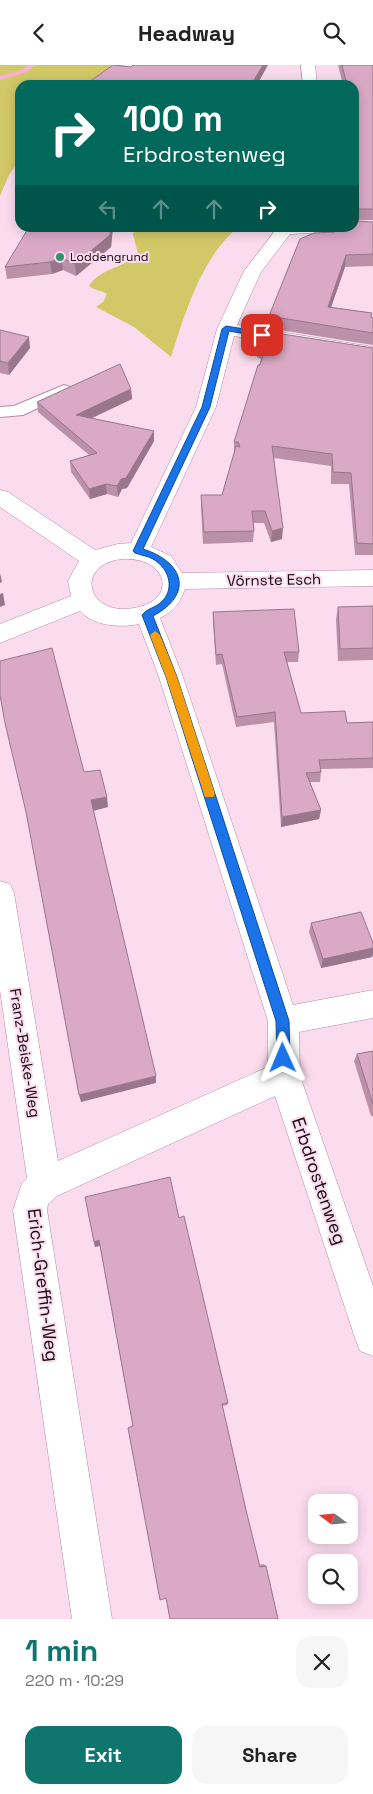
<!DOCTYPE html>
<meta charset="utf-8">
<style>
:root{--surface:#fff;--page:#f6f6f6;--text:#222;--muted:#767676;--accent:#0f766e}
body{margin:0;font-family:"Space Grotesk",sans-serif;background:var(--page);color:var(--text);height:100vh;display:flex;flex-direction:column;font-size:19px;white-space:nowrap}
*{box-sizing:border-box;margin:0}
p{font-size:16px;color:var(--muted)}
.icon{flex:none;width:28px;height:28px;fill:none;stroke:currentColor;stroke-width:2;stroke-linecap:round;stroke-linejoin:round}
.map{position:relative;height:1554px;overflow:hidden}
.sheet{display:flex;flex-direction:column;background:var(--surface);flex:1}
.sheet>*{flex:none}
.guide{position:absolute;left:15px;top:15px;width:344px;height:152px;border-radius:15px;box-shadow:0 2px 12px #0003;background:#00695c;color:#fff;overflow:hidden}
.needle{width:32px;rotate:286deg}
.controls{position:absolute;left:308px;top:1429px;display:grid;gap:10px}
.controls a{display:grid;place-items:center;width:50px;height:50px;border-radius:10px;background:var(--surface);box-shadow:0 2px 12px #0003;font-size:25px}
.pin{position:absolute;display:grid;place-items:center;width:42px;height:42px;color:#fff;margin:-21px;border-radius:10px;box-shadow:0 2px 8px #0006}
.me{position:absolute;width:55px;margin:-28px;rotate:359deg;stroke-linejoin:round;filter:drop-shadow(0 0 4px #0008)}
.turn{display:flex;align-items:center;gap:18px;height:105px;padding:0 25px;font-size:22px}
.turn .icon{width:65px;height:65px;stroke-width:2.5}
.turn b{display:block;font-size:35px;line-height:42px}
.lanes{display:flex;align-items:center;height:48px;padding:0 25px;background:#0003;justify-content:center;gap:25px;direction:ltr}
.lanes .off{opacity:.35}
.round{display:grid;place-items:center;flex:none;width:52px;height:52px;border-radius:15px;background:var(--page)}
.headline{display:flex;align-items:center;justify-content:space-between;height:85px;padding:0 25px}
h1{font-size:30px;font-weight:600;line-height:38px;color:var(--accent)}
.cta{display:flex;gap:10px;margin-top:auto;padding:10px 25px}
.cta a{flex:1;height:58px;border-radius:15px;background:var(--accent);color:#fff;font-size:20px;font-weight:600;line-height:58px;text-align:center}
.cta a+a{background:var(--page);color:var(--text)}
header{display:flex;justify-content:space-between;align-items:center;height:65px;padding:0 25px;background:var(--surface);font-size:22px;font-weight:600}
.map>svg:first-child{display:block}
.green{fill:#d3c868}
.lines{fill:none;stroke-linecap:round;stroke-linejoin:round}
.stream{fill:#fcafdd;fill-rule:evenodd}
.service-casing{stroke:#b889a5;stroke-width:2}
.minor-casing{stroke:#b889a5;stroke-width:1}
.service{fill:#fff;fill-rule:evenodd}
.minor{fill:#fff;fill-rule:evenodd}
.wall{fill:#bb91aa}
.shaded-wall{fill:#99768b}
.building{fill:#daa9c6;stroke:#99768b}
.route{fill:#1a73e8;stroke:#114b97}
.slow{fill:#f59e0b}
.poi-dot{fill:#31926b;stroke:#fbdcee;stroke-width:2}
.labels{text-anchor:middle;stroke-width:4;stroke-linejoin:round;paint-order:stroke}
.far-poi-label{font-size:12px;fill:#160610;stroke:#fbdcee;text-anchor:start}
.street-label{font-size:15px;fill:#160610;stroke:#fbdcee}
.near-street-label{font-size:18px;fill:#160610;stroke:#fbdcee}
</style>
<header><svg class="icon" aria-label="back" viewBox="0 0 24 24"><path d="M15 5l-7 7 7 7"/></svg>Headway<svg class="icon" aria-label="search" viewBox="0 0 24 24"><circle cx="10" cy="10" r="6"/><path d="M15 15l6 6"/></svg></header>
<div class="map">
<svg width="373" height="1554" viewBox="0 0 373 1554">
<rect width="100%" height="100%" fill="#fbdcee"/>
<g class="green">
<path d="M0 0H123L93 20H20V94L9 110 0 131Z"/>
<path d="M139 162 237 163C201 194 185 248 171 292L134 262 96 242 103 237 107 229C101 225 95 226 89 221 100 203 124 203 138 189L133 169Z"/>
</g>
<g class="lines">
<path class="stream" d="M29 0H36L26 7 0 15V11L22 5Z"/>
<defs>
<path id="service" d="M64 320 70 322 72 325 70 328 23 350 0 352V342L14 341Z"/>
<g id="minor">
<path d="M301 0H315L317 20H303Z"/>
<path d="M278 162H344L342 166 336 167 290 169 261 207 237 260 373 282V294L234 271 216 342 151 482 171 491 182 508 373 505V521L185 524C180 538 174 546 160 553L183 612 293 940 373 925V953L299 967 300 1011 373 1221V1291L360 1286 355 1273 275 1031 57 1131 48 1139 47 1145 112 1554H72L13 1145 22 1118 27 1113 0 925V816L10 819 14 828 58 1096 268 1002V956L159 612 139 559C121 563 93 561 80 546L0 578V559L71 531 68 516 79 496 0 442V425L8 427 95 485 118 479 131 478 196 342 217 264 244 206ZM121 494C168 491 179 535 134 543 88 552 73 501 121 494Z"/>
</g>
</defs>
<use href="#service" class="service-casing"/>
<use href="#minor" class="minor-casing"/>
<use href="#service" class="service"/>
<use href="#minor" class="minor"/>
</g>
<g class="wall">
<path d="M338 0H373V155H354V156V20H343Z"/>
<path d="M373 157V201L345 202 331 242 372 248V252L373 253V280L268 263 269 251 335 167Z"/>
<path d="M29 162H113L111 182 76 211 63 205 52 209 7 214 5 202Z"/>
<path d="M0 265 30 283 9 310 0 308Z"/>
<path d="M258 281 373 283V490H355L349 419H331V401L274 393 282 474 271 477 264 458H253L254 466 253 477 203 479 201 442V430H222L234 389V377L261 294 257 292Z"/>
<path d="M131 324 132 334 92 353 154 376 127 423 122 424 118 432 107 429 90 434 71 407 70 396 89 390 38 347 37 337Z"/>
<path d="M373 541V595L338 596 336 554 338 542Z"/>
<path d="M213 547 299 587 298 597H287L301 648 347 658 373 657V703L321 704V707L320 717H310L321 745 319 754 281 762 274 657 236 662 222 599 216 600 213 557Z"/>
<path d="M311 858 373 878V889L372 892 321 903 309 867Z"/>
<path d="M373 986V1051H371L354 996 357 989Z"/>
<path d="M179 1153 228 1338 227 1340 222 1341 246 1445 259 1500 264 1499 266 1501 278 1554 133 1361 100 1181 95 1182 94 1177Z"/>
</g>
<g class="shaded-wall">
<path d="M263 0H268L257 20H251Z"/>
<path d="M111 162H113L111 182 76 211 75 199Z"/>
<path d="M346 190 345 202 327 254 328 242Z"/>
<path d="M62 193 63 205 52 209 50 197Z"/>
<path d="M29 272 30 283 9 310 8 298Z"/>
<path d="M131 324 132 334 77 360 76 350Z"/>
<path d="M154 366V376L127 423 122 424 118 432 117 421Z"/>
<path d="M106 419 107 429 90 434 89 424Z"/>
<path d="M283 463 282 474 271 477 272 466Z"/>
<path d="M0 508 2 517 0 518Z"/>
<path d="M3 528 5 540 0 542V529Z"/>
<path d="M107 732 108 742 93 746 91 735Z"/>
<path d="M321 745 319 754 281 762 282 752Z"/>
<path d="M373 883V889L372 892 321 903 323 894Z"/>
<path d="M156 1011V1018L81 1037 79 1030Z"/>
<path d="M99 1175 101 1180 95 1182 94 1177Z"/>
</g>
<g class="building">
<path d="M113 0 131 2 133 0H263L251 20H85Z"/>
<path d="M342 0H373V144H356L354 148V20H347Z"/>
<path d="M354 156 373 157V189L346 190 328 242 372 248 371 252 373 253V268L269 251 300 174 314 168 335 167 336 162H354Z"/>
<path d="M29 162H111L110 170 75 199 62 193 50 197 5 202Z"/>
<path d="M0 265 29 272 8 298 0 296Z"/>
<path d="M263 266 373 283V479L357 478 351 408 333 407 332 389 272 381 283 463 272 466 265 446H252L254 466 204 467 201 430H222L236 381 240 382 238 377H234L258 300H260L265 284 258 281Z"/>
<path d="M120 299 131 324 76 350 154 366 126 413 121 414 117 421 106 419 89 424 70 396 97 388 37 337Z"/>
<path d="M373 541V583L340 584 338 542Z"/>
<path d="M294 544 299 587H284L301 648 345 646 347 658 373 657V693L319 695 321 707 306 708 321 745 282 752 275 647 237 652 222 589 216 590 213 547Z"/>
<path d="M52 583 84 707 100 705 107 732 91 735 156 1011 79 1030 26 747 5 658 0 630V596Z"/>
<path d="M361 847 373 878V883L323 894 311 858Z"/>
<path d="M373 986V1039L357 989Z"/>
<path d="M170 1112 179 1153 184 1151 228 1338 222 1339 246 1445 260 1502 266 1501 278 1554H170L166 1533 160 1535 128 1363 133 1361 99 1175 94 1177 85 1132Z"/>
</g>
<path class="route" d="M226 261 262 267 266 270 262 272 229 266 210 342 143 484C184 497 194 529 153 551L177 612 289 956 290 993 288 997 283 999 279 997 277 993 276 956 166 612 142 550C147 544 153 543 159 539 176 526 170 504 153 494 148 491 140 490 135 488L133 486 202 342 222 264Z"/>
<path class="slow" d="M155 566 160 570 177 612 215 729 213 732H205L204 729 166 612 150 570Z"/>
<circle class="poi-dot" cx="60" cy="192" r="5"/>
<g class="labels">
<g class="far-poi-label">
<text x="70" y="196">Loddengrund</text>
</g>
<g class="street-label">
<text transform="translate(274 515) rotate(-1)" y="5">Vörnste Esch</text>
<text transform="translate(25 988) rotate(81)" y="5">Franz-Beiske-Weg</text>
</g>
<g class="near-street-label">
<text transform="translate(319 1116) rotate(71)" y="6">Erbdrostenweg</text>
<text transform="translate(43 1220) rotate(83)" y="6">Erich-Greffin-Weg</text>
</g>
</g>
</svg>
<div class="controls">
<a><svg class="needle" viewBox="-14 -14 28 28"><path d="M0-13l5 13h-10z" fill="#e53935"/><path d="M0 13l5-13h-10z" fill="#767676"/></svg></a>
<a><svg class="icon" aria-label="search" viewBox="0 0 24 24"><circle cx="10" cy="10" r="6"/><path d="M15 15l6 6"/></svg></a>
</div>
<div class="pin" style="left:262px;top:270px;background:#d93025"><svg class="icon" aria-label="arrive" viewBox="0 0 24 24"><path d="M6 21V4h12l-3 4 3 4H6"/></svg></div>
<svg class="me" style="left:283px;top:993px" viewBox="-20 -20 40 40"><path d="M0-17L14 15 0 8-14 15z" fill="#1a73e8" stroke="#fff" stroke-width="4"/></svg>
<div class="guide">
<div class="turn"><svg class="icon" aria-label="right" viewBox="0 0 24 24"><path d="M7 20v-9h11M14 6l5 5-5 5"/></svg><div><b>100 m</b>Erbdrostenweg</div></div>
<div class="lanes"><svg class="icon off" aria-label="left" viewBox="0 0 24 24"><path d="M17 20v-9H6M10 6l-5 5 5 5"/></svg><svg class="icon off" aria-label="ahead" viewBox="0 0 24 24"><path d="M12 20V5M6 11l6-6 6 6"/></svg><svg class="icon off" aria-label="ahead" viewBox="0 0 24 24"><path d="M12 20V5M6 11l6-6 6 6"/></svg><svg class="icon" aria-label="right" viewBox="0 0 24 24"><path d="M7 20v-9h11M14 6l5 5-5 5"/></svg></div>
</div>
</div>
<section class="sheet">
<div class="headline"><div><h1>1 min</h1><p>220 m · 10:29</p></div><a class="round"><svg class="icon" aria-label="close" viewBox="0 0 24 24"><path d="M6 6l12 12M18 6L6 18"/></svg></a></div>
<div class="cta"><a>Exit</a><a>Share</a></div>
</section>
